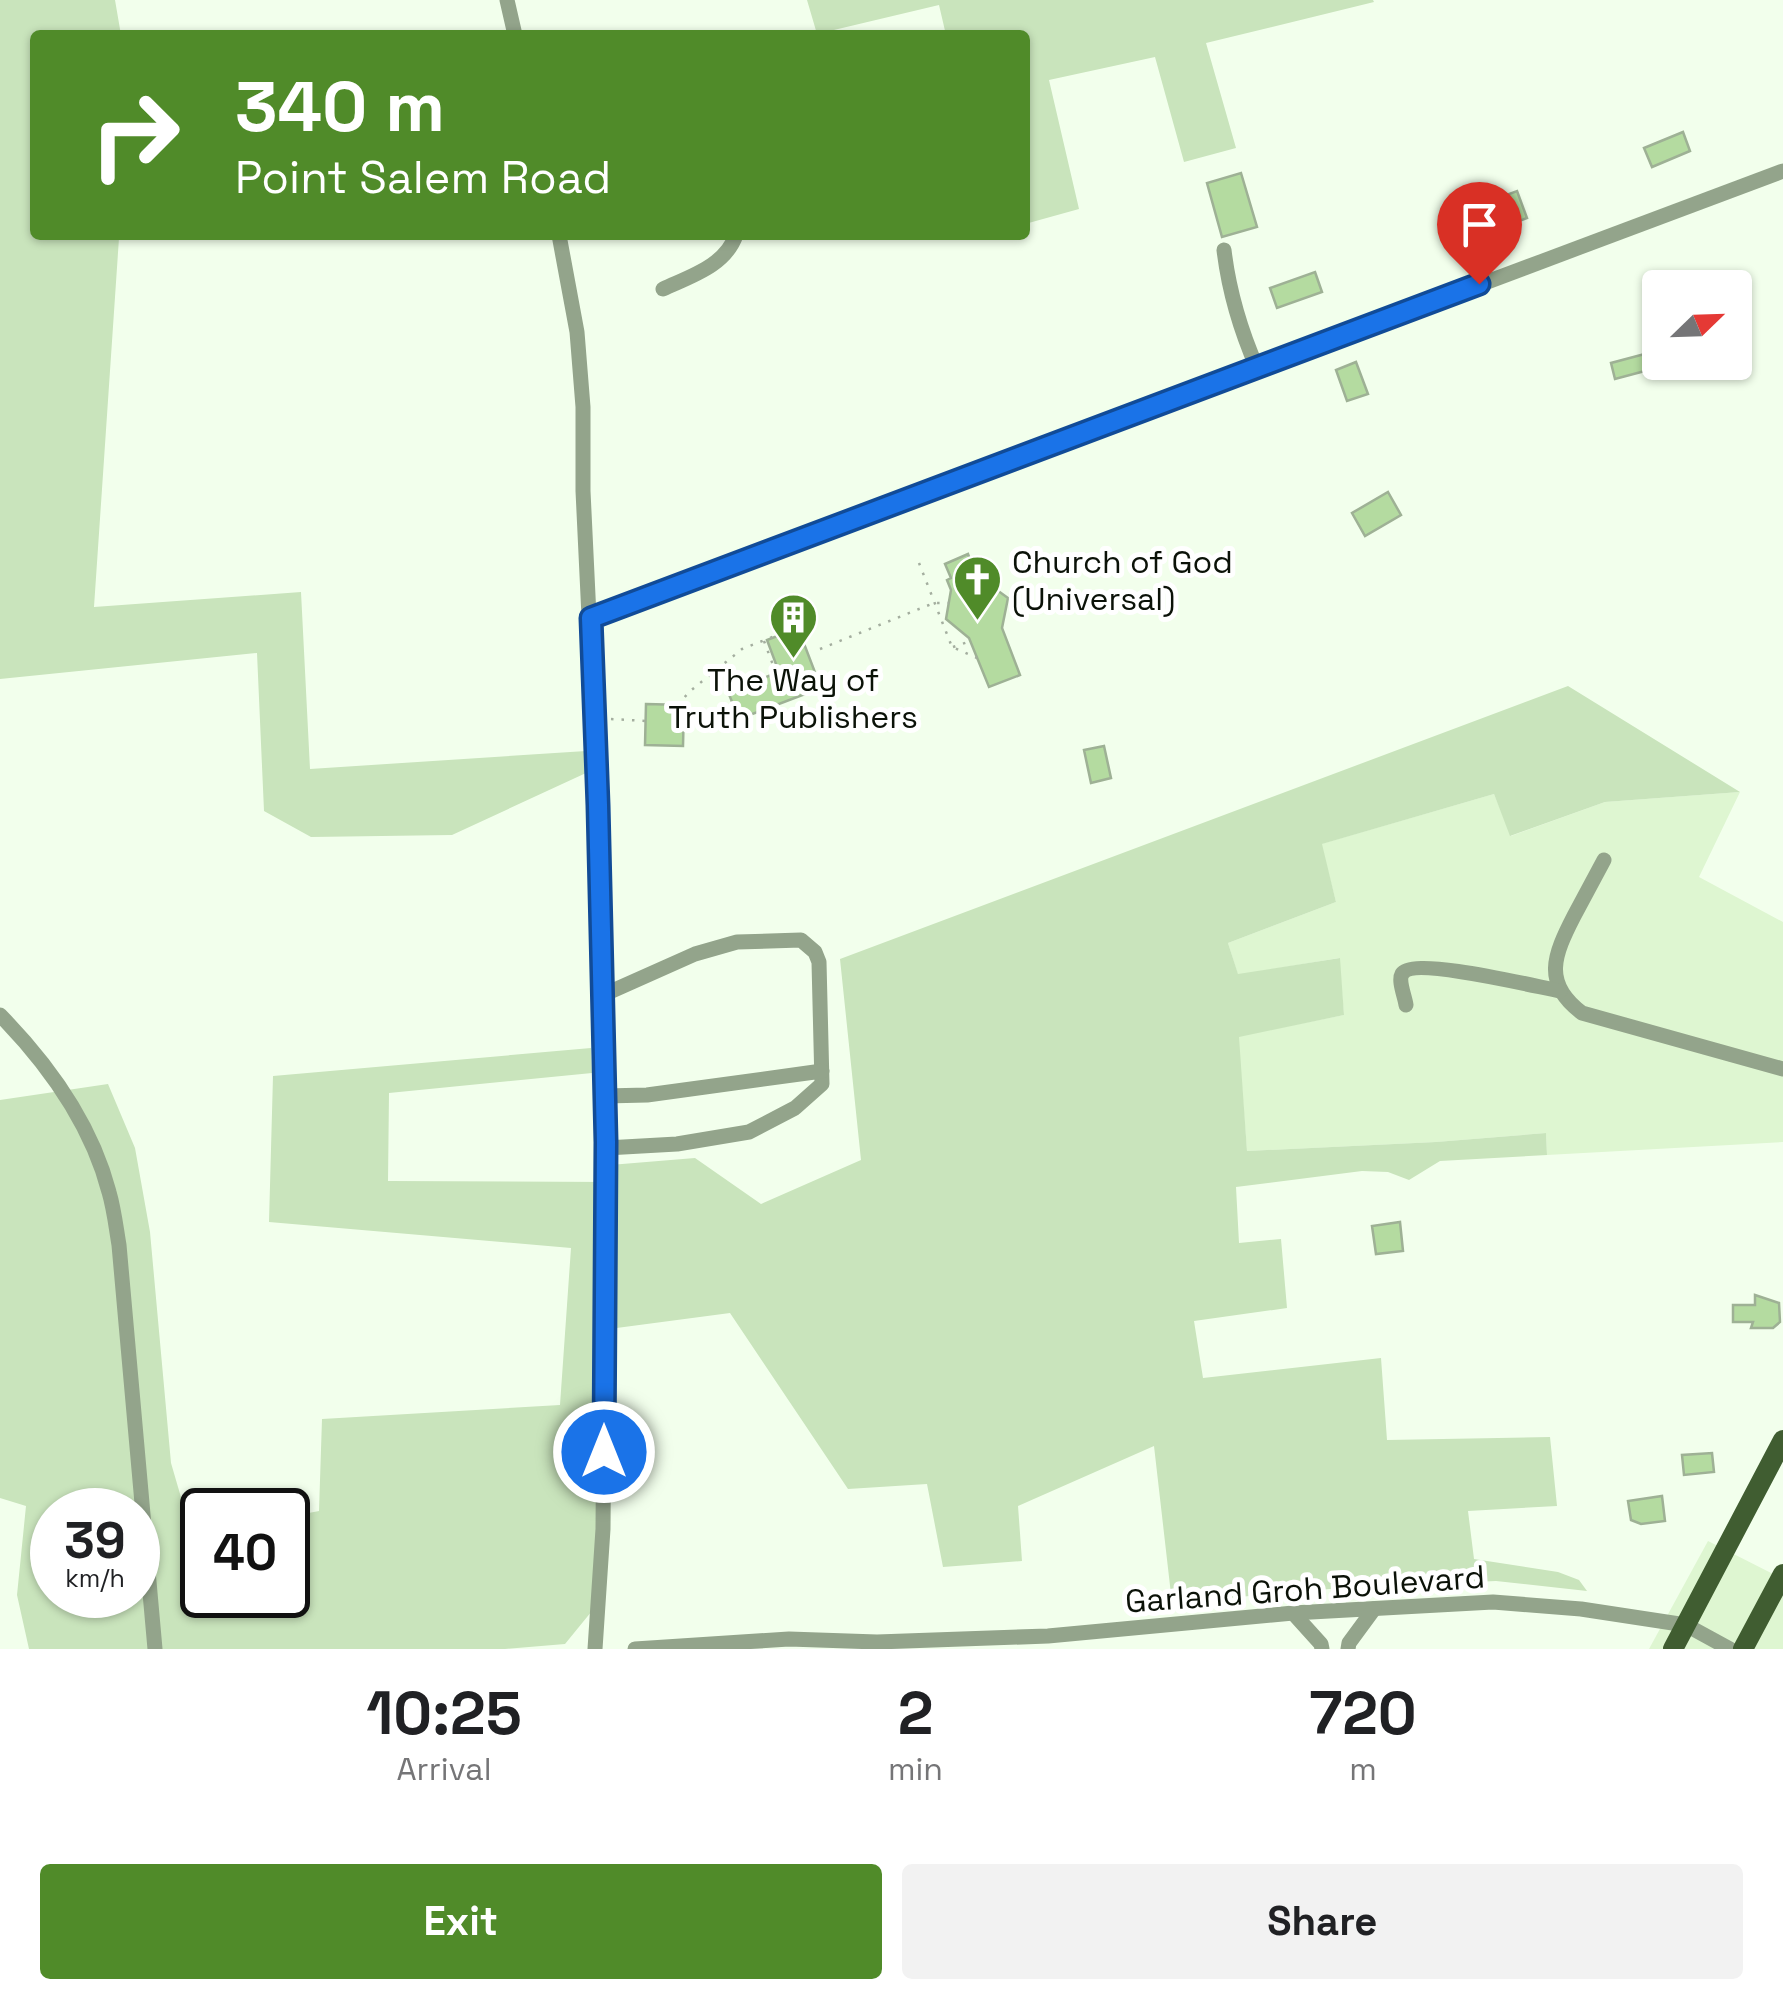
<!DOCTYPE html>
<style>
:root{--surface:#fff;--page:#f2f2f2;--text:#202124;--muted:#757577;--accent:#508b29}
body{margin:0;font-family:"Space Grotesk",sans-serif;background:var(--page);color:var(--text);height:100vh;display:flex;flex-direction:column;font-size:38px;white-space:nowrap}
*{box-sizing:border-box;margin:0}
p{font-size:32px;color:var(--muted)}
.icon{flex:none;width:55px;height:55px;fill:none;stroke:currentColor;stroke-width:2;stroke-linecap:round;stroke-linejoin:round}
.map{position:relative;height:1649px;overflow:hidden}
.panel{display:flex;flex-direction:column;background:var(--surface);flex:1}
.panel>*{flex:none}
.top-card{position:absolute;left:30px;top:30px;width:1000px;height:210px;border-radius:10px;box-shadow:0 2px 8px #0004;background:#508b29;color:#fff;overflow:hidden}
.needle{width:65px;rotate:67deg}
.fabs{position:absolute;left:1642px;top:270px;display:grid;gap:20px}
.fabs a{display:grid;place-items:center;width:110px;height:110px;border-radius:10px;background:var(--surface);box-shadow:0 2px 8px #0004;font-size:50px}
.speed{position:absolute;left:30px;top:1488px;display:flex;gap:20px;font-size:50px;font-weight:700;text-align:center}
.speed>*{display:grid;place-content:center;width:130px;height:130px;border-radius:50%;background:var(--surface);box-shadow:0 2px 8px #0004;line-height:1}
.speed small{font-size:25px;font-weight:400}
.speed .limit{border:5px solid #111;border-radius:15px;background:#fff;color:#111}
.pin{position:absolute;display:grid;place-items:center;width:85px;height:85px;color:#fff;margin:-102px -42px;border-radius:50% 50% 50% 0;rotate:-45deg;box-shadow:0 0 10px #0007}
.pin .icon{rotate:45deg}
.me{position:absolute;width:110px;margin:-55px;rotate:0deg;stroke-linejoin:round;filter:drop-shadow(0 0 8px #0008)}
.turn{display:flex;align-items:center;gap:35px;height:210px;padding:0 40px;font-size:45px}
.turn .icon{width:130px;height:130px;stroke-width:2.5}
.turn b{display:block;font-size:70px;line-height:85px}
.eta{display:flex;justify-content:space-evenly;align-items:center;height:170px;text-align:center}
.eta b{font-size:60px;font-weight:700;line-height:70px}
.primary-button{display:flex;gap:20px;margin-top:auto;padding:20px 40px}
.primary-button a{flex:1;height:115px;border-radius:10px;background:var(--accent);color:#fff;font-size:40px;font-weight:700;line-height:115px;text-align:center}
.primary-button a+a{background:var(--page);color:var(--text)}
.map>svg:first-child{display:block}
.built{fill:#def6d1}
.green{fill:#c9e4bc;fill-rule:evenodd}
.building{fill:#b4dba0;stroke:#9eb195;stroke-width:2.5}
.lines{fill:none;stroke-linecap:round;stroke-linejoin:round}
.path{stroke:#a4ae9f;stroke-width:2.5;stroke-dasharray:2.5 8;stroke-linecap:butt}
.minor{stroke:#93a48b;stroke-width:15}
.major{stroke:#405d31;stroke-width:20}
.route-casing{stroke:#114b97;stroke-width:25}
.route{stroke:#1a73e8;stroke-width:18}
.labels{text-anchor:middle;stroke-width:10;stroke-linejoin:round;paint-order:stroke}
.poi-label{font-size:32px;fill:#0b1208;stroke:#fff;text-anchor:start}
.street-label{font-size:32px;fill:#0b1208;stroke:#fff}
</style>
<div class="map">
<svg width="1783" height="1649" viewBox="0 0 1783 1649">
<rect width="100%" height="100%" fill="#f2ffec"/>
<g class="built">
<path d="M1740 792 1699 877 1783 922V1142L1547 1155 1546 1133 1436 1142 1247 1151 1238 1036 1344 1015 1339 958 1238 975 1228 943 1336 902 1321 844 1494 794 1511 836 1605 802Z"/>
<path d="M1708 1541 1783 1579V1649H1649Z"/>
</g>
<g class="green">
<path d="M0 0H115L121 35H35V235H133L119 238 94 607 301 592 310 769 586 751V773L452 835 311 837 264 811 257 653 0 679Z"/>
<path d="M807 0H1373L1374 2 1206 43 1236 148 1184 162 1155 57 1049 80 1079 209 1025 224V35H946L939 5 817 34Z"/>
<path d="M1568 686 1740 792 1605 802 1510 836 1494 794 1322 844 1336 902 1228 943 1238 974 1340 958 1344 1015 1239 1037 1247 1151 1436 1142 1546 1133 1547 1155 1440 1161 1409 1180 1388 1172 1362 1171 1236 1187 1239 1243 1281 1239 1287 1308 1194 1321 1203 1378 1381 1358 1387 1440 1550 1437 1557 1506 1468 1511 1474 1559 1558 1572 1579 1580 1587 1591 1496 1581 1341 1588 1172 1603 1154 1446 1018 1506 1022 1561 943 1567 927 1484 848 1489 730 1313 609 1329 605 1595 565 1644 505 1649H29L17 1595 26 1506 0 1498V1100L108 1084 135 1148 150 1232 171 1463 192 1535 202 1534V1595H288V1517L319 1511 322 1419 560 1405 571 1248 269 1222 273 1076 591 1048 592 1073 389 1093 388 1181 609 1182 610 1165 695 1158 761 1204 861 1160 840 959ZM52 1510H138V1595H52Z"/>
</g>
<g class="building">
<path d="M1683 132 1690 151 1652 167 1644 148Z"/>
<path d="M1241 173 1257 227 1222 237 1207 183Z"/>
<path d="M1517 191 1527 218 1496 230 1485 203Z"/>
<path d="M1315 272 1322 292 1277 308 1270 288Z"/>
<path d="M1652 352 1656 368 1615 379 1611 363Z"/>
<path d="M1356 362 1368 394 1347 401 1336 370Z"/>
<path d="M1388 492 1401 515 1365 536 1352 513Z"/>
<path d="M968 554 974 570 978 568 983 580 1008 598 1002 628 1020 675 989 687 969 638 946 619 951 590 947 580 951 578 945 564Z"/>
<path d="M798 628 821 688 739 719 728 692 779 672 767 640Z"/>
<path d="M646 704 684 705 683 746 645 745Z"/>
<path d="M1104 746 1111 778 1091 783 1084 750Z"/>
<path d="M1400 1222 1403 1251 1376 1254 1372 1226Z"/>
<path d="M1755 1295 1779 1303 1780 1322 1773 1328H1751L1753 1322H1733V1305H1755Z"/>
<path d="M1712 1453 1714 1472 1684 1475 1682 1455Z"/>
<path d="M1662 1496 1665 1521 1641 1524 1631 1520 1628 1501Z"/>
</g>
<g class="lines">
<g class="path">
<path d="M919 563 952 647 977 658"/>
<path d="M764 641 779 681"/>
<path d="M953 647 971 641"/>
<path d="M820 649 934 603H949"/>
<path d="M678 705 689 692 742 649 810 622"/>
<path d="M611 719 646 721"/>
</g>
<g class="minor">
<path d="M507 0 515 35"/>
<path d="M559 235 577 332 583 407V491L598 805 606 1142 603 1529 595 1649"/>
<path d="M1224 250C1229 292 1240 329 1257 368"/>
<path d="M663 289C691 276 725 266 736 235"/>
<path d="M591 618 1783 171"/>
<path d="M1604 860C1594 879 1584 897 1574 916 1554 955 1542 983 1582 1013L1783 1069"/>
<path d="M603 995 695 954 737 942 801 940 815 952 819 962 822 1084 795 1108 749 1132 677 1144 606 1148"/>
<path d="M1406 1005C1405 997 1398 981 1402 974 1413 956 1537 987 1560 991"/>
<path d="M0 1015C49 1065 91 1123 109 1192 114 1209 116 1227 119 1245L155 1649"/>
<path d="M605 1096 647 1095 822 1071"/>
<path d="M1293 1613 1321 1644 1322 1649"/>
<path d="M635 1649 789 1639 877 1642 1048 1636 1293 1613 1493 1602 1581 1609 1686 1625 1730 1649"/>
<path d="M1348 1649 1349 1643 1374 1609"/>
</g>
<g class="major">
<path d="M1673 1649 1783 1440"/>
<path d="M1743 1649 1783 1574"/>
</g>
</g>
<g class="lines">
<defs>
<path id="route" d="M604 1452 606 1142 598 805 591 618 1479 284"/>
</defs>
<use href="#route" class="route-casing"/>
<use href="#route" class="route"/>
</g>
<defs>
<symbol id="church-pin" viewBox="-11 -11 22 30"><path d="M0 17L-7.5 6A9.5 9.5 0 1 1 7.5 6Z" fill="#508b29" stroke="#fff"/><path d="M-1.2-6h2.4v3.5h3.3v2.4h-3.3V6h-2.4V-.1h-3.3v-2.4h3.3Z" fill="#fff"/></symbol>
<symbol id="building-pin" viewBox="-11 -11 22 30"><path d="M0 17L-7.5 6A9.5 9.5 0 1 1 7.5 6Z" fill="#508b29" stroke="#fff"/><path d="M-4-6H4V6H1V3H-1V6H-4ZM-2.5-4.3h1.7v1.8h-1.7ZM.8-4.3h1.7v1.8H.8ZM-2.5-1h1.7V.8h-1.7ZM.8-1h1.7V.8H.8Z" fill="#fff"/></symbol>
</defs>
<g fill-rule="evenodd">
<use href="#church-pin" x="950" y="552" width="55" height="75"/>
<use href="#building-pin" x="766" y="590" width="55" height="75"/>
</g>
<g class="labels">
<g class="poi-label">
<text x="1012" y="573">Church of God<tspan x="1012" dy="37">(Universal)</tspan></text>
<text x="793" y="691" text-anchor="middle">The Way of<tspan x="793" dy="37">Truth Publishers</tspan></text>
</g>
<g class="street-label">
<text transform="translate(1305 1589) rotate(-4)" y="11">Garland Groh Boulevard</text>
</g>
</g>
</svg>
<div class="fabs">
<a><svg class="needle" viewBox="-14 -14 28 28"><path d="M0-13l5 13h-10z" fill="#e53935"/><path d="M0 13l5-13h-10z" fill="#757577"/></svg></a>
</div>
<div class="speed"><div>39<small>km/h</small></div><div class="limit">40</div></div>
<div class="pin" style="left:1479px;top:284px;background:#d93025"><svg class="icon" aria-label="arrive" viewBox="0 0 24 24"><path d="M6 21V4h12l-3 4 3 4H6"/></svg></div>
<svg class="me" style="left:604px;top:1452px" viewBox="-20 -20 40 40"><circle r="17" fill="#1a73e8" stroke="#fff" stroke-width="3"/><path d="M0-11L8 9 0 5-8 9z" fill="#fff"/></svg>
<div class="top-card">
<div class="turn"><svg class="icon" aria-label="right" viewBox="0 0 24 24"><path d="M7 20v-9h11M14 6l5 5-5 5"/></svg><div><b>340 m</b>Point Salem Road</div></div>
</div>
</div>
<section class="panel">
<div class="eta">
<div><b>10:25</b><p>Arrival</p></div>
<div><b>2</b><p>min</p></div>
<div><b>720</b><p>m</p></div>
</div>
<div class="primary-button"><a>Exit</a><a>Share</a></div>
</section>
